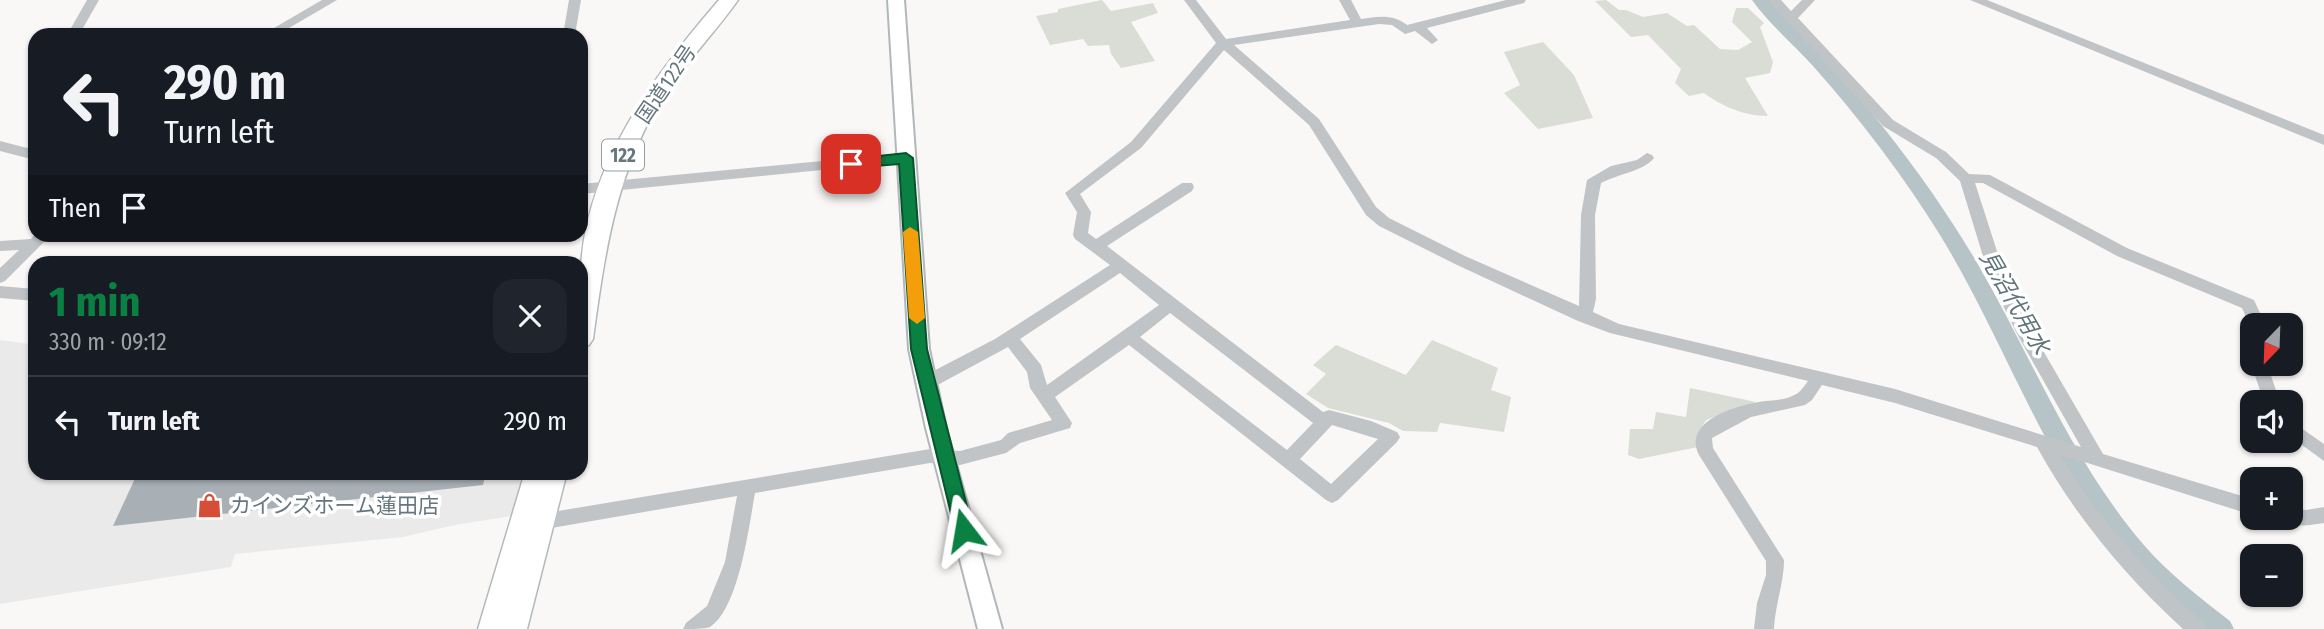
<!DOCTYPE html>
<meta charset="utf-8">
<style>
:root{--surface:#171b24;--page:#20242c;--text:#f1f3f6;--muted:#9ea1a6;--line:#363941;--accent:#0b8043}
body{margin:0;font-family:"Fira Sans Condensed","Noto Sans JP",sans-serif;background:var(--page);color:var(--text);height:100vh;display:flex;flex-direction:column;font-size:26px;white-space:nowrap}
*{box-sizing:border-box;margin:0}
p{font-size:23px;color:var(--muted)}
.icon{flex:none;width:38px;height:38px;fill:none;stroke:currentColor;stroke-width:2;stroke-linecap:round;stroke-linejoin:round}
.map{position:relative;flex:1;overflow:hidden}
.side{position:absolute;left:28px;top:256px;width:560px;height:224px;display:flex;flex-direction:column;background:var(--surface);border-radius:21px;box-shadow:0 2px 5px #0004}
.side>*{flex:none}
.top-card{position:absolute;left:28px;top:28px;width:560px;height:214px;border-radius:21px;box-shadow:0 2px 5px #0004;background:#171b24;color:var(--text);overflow:hidden}
.needle{width:46px;rotate:203deg}
.controls{position:absolute;left:2240px;top:313px;display:grid;gap:14px}
.controls a{display:grid;place-items:center;width:63px;height:63px;border-radius:14px;background:var(--surface);box-shadow:0 2px 5px #0004;font-size:35px}
.pin{position:absolute;display:grid;place-items:center;width:60px;height:60px;color:#fff;margin:-30px;border-radius:14px;box-shadow:0 4px 10px #0006}
.me{position:absolute;width:77px;margin:-38px;rotate:346deg;stroke-linejoin:round;filter:drop-shadow(0 0 5px #0008)}
.turn{display:flex;align-items:center;gap:24px;height:147px;padding:0 21px;font-size:32px}
.turn .icon{width:91px;height:91px;stroke-width:2.5}
.turn b{display:block;font-size:49px;line-height:60px}
.then{display:flex;align-items:center;height:66px;padding:0 21px;background:#0003;gap:14px;font-size:26px}
.round{display:grid;place-items:center;flex:none;width:74px;height:74px;border-radius:21px;background:var(--page)}
.summary{display:flex;align-items:center;justify-content:space-between;height:119px;padding:0 21px}
h1{font-size:42px;font-weight:700;line-height:52px;color:var(--accent)}
ul{padding:0;list-style:none}
li{display:flex;align-items:center;gap:21px;height:91px;padding:0 21px;border-top:2px solid var(--line)}
li div{flex:1}
li b{display:block;font-size:26px}
li em{font-style:normal}
.map>svg:first-child{display:block}
.built{fill:#e9eae9}
.green{fill:#d9ddd6}
.lines{fill:none;stroke-linecap:round;stroke-linejoin:round}
.river{fill:#b7c4c7;fill-rule:evenodd}
.building{fill:#a8b0b5}
.major-casing{stroke:#b1b7ba;stroke-width:4}
.highway-casing{stroke:#b3b8ba;stroke-width:3}
.minor{fill:#c0c4c7;fill-rule:evenodd}
.major{fill:#fff;fill-rule:evenodd}
.highway{fill:#fff;fill-rule:evenodd}
.route{fill:#0b8043;stroke:#07532c;stroke-width:2}
.slow{fill:#f59e0b}
.labels{text-anchor:middle;stroke-width:7;stroke-linejoin:round;paint-order:stroke}
.shield{fill:#fff;stroke:#949fa5;stroke-width:2}
.shield-label{font-size:19px;font-weight:bold;fill:#66767f}
.street-label{font-size:21px;fill:#66767f;stroke:#fff}
.poi-label{font-size:21px;fill:#66767f;stroke:#fff;text-anchor:start}
.water-label{font-size:23px;font-style:italic;fill:#607579;stroke:#fff}
</style>
<div class="map">
<svg width="2324" height="629" viewBox="0 0 2324 629">
<rect width="100%" height="100%" fill="#f9f8f6"/>
<path class="built" d="M35 339V472L527 473 517 515 455 525 403 537 235 554 231 567 0 604V340L30 344Z"/>
<g class="green">
<path d="M1102 0 1111 11 1153 3 1158 13 1131 22 1155 61 1121 68 1111 54 1109 45 1088 46 1083 39 1050 45 1036 16 1058 12V9Z"/>
<path d="M1606 0 1619 10H1626L1643 17 1667 13 1687 26 1694 25 1720 49 1738 50 1752 42 1732 22 1736 8H1748L1764 23 1760 27 1773 62 1770 73 1745 78 1768 116C1745 116 1723 107 1704 93L1689 96 1675 83 1681 69 1648 35 1631 37 1595 1Z"/>
<path d="M1543 42 1574 75 1593 118 1538 129 1504 93 1520 85 1504 52Z"/>
<path d="M1432 340 1498 368 1491 390 1511 397 1504 432 1440 423 1437 432 1403 431 1389 423 1328 408 1306 394 1326 374 1313 365 1336 345 1406 375Z"/>
<path d="M1690 388 1756 402 1706 420 1697 435 1698 447 1639 459 1628 455 1630 429H1653L1656 412 1686 417Z"/>
</g>
<g class="lines">
<path class="river" d="M1752 0H1769C1848 79 1919 165 1976 261 2031 355 2071 460 2143 544 2168 573 2199 597 2230 621L2234 629H2201C2175 608 2149 586 2127 561 2045 466 2005 341 1940 235 1903 175 1860 119 1813 66 1793 44 1769 24 1752 0Z"/>
</g>
<path class="building" d="M138 472H486L483 485 113 526Z"/>
<g class="lines">
<defs>
<path id="major" d="M888 0H904L929 349 946 428 1002 629H978L926 428 909 349Z"/>
<g id="highway">
<path d="M719 0H738C716 31 690 58 668 89 617 165 605 250 593 339L589 345 581 348C581 321 579 294 581 267 587 165 655 74 719 0Z"/>
<path d="M525 472H567L527 629H478Z"/>
</g>
</defs>
<use href="#major" class="major-casing"/>
<use href="#highway" class="highway-casing"/>
<g class="minor">
<path d="M87 0H99L79 35H67Z"/>
<path d="M322 0H337L277 35H262Z"/>
<path d="M569 0H581L576 29 579 35H567L564 29Z"/>
<path d="M1184 0H1196L1226 39 1350 20 1339 0H1351L1361 19C1378 16 1394 14 1407 25L1506 0H1526L1524 3 1427 28 1438 40 1432 44 1415 31 1405 34 1392 25 1379 24 1234 45 1319 119 1376 207 1389 218 1465 256 1579 306 1581 215 1587 180 1611 166 1637 160 1647 153 1652 155 1654 158C1644 171 1618 174 1601 183L1595 215 1596 299 1593 312 1619 324 1895 389 2081 447 2017 334 1990 279 1960 181 1936 158 1883 126 1768 0H1781L1791 11 1802 0H1815L1798 18 1893 120 1946 152 1969 174 1990 175 2127 248 2254 300 2266 326H2252V330L2242 308 2117 256 1983 183H1975L2006 279 2030 328 2103 454 2252 499V515L2059 454C2097 518 2148 573 2203 623L2206 629H2183C2125 576 2075 516 2037 447L1895 403 1822 385 1812 400 1805 405 1751 417 1712 438 1713 448 1784 560C1784 583 1775 605 1774 629H1754L1757 603 1766 575V561L1699 455C1682 422 1734 406 1759 402 1769 400 1782 401 1792 396 1799 394 1803 388 1808 381L1610 333 1578 321 1455 264 1379 226 1366 215 1309 125 1224 50 1141 148 1080 194 1091 212 1088 233 1096 239 1182 183H1192L1194 187 1192 191 1107 246 1323 412 1329 410 1371 421 1397 432 1400 437 1397 442 1338 500 1332 503 1326 500 1129 345 1055 397 1072 423 1070 428 1020 443 1006 453 960 465 930 463 755 493C749 526 739 608 710 627 703 629 692 629 683 629L686 623 707 606 725 562 737 496 534 531 528 528 525 523 528 518 534 515 930 449 960 451 1001 440 1008 433 1052 420 1030 388 1027 372 1008 347 932 388H920L918 383 920 378 995 339 1110 265 1075 239 1073 235 1077 212 1065 193 1131 142 1216 43ZM1120 273 1159 305 1047 385 1041 365 1020 339ZM1170 313 1313 423 1287 450 1140 337ZM1332 425 1378 439 1331 484 1300 459Z"/>
<path d="M1970 0H1987L2324 135V145Z"/>
<path d="M0 141 35 150V160L0 151Z"/>
<path d="M906 153 911 155 913 158 911 161 581 194V184Z"/>
<path d="M35 234H52L5 281 0 283V268L19 250 0 251V241L31 239Z"/>
<path d="M0 286 35 289V301L0 298Z"/>
<path d="M2252 361V364H2267L2280 402H2264L2251 364Z"/>
<path d="M2291 421 2324 444V461L2291 437Z"/>
<path d="M2324 507V523C2310 525 2293 529 2283 518H2291V508L2306 510Z"/>
</g>
<use href="#major" class="major"/>
<use href="#highway" class="highway"/>
</g>
<path class="route" d="M906 153 913 158 927 349 973 530 970 535 964 537 957 535 955 530 911 349 899 164 851 168 844 164 851 159Z"/>
<path class="slow" d="M910 227 918 232 925 318 917 324 909 318 903 232Z"/>
<defs>
<symbol id="shop-bare" viewBox="-9 -9 18 18"><path d="M-5-2.5h2.3a2.7 3.5 0 0 1 5.4 0H5L5.5 6h-11ZM-1.5-2.5h3a1.5 2.3 0 0 0-3 0Z" fill="#d74e38" stroke="#fff" stroke-width="2.5" paint-order="stroke"/></symbol>
</defs>
<g fill-rule="evenodd">
<use href="#shop-bare" x="192" y="488" width="35" height="35"/>
</g>
<g class="labels">
<rect class="shield" x="602" y="139.5" width="42" height="31" rx="5"/>
<g class="shield-label">
<text x="623" y="162">122</text>
</g>
<g class="street-label">
<text transform="translate(666 84) rotate(-56)" y="7">国道122号</text>
</g>
<g class="poi-label">
<text x="230" y="513">カインズホーム蓮田店</text>
</g>
<g class="water-label">
<text transform="translate(2015 302) rotate(60)" y="8">見沼代用水</text>
</g>
</g>
</svg>
<div class="controls">
<a><svg class="needle" viewBox="-14 -14 28 28"><path d="M0-13l5 13h-10z" fill="#e53935"/><path d="M0 13l5-13h-10z" fill="#9ea1a6"/></svg></a>
<a><svg class="icon" aria-label="sound" viewBox="0 0 24 24"><path d="M4 9h4l5-4v14l-5-4H4zM17 9q2 3 0 6"/></svg></a>
<a>+</a>
<a>−</a>
</div>
<div class="pin" style="left:851px;top:164px;background:#d93025"><svg class="icon" aria-label="arrive" viewBox="0 0 24 24"><path d="M6 21V4h12l-3 4 3 4H6"/></svg></div>
<svg class="me" style="left:964px;top:530px" viewBox="-20 -20 40 40"><path d="M0-17L14 15 0 8-14 15z" fill="#0b8043" stroke="#fff" stroke-width="4"/></svg>
<div class="top-card">
<div class="turn"><svg class="icon" aria-label="left" viewBox="0 0 24 24"><path d="M17 20v-9H6M10 6l-5 5 5 5"/></svg><div><b>290 m</b>Turn left</div></div>
<div class="then">Then<svg class="icon" aria-label="arrive" viewBox="0 0 24 24"><path d="M6 21V4h12l-3 4 3 4H6"/></svg></div>
</div>
<section class="side">
<div class="summary"><div><h1>1 min</h1><p>330 m · 09:12</p></div><a class="round"><svg class="icon" aria-label="close" viewBox="0 0 24 24"><path d="M6 6l12 12M18 6L6 18"/></svg></a></div>
<ul>
<li><svg class="icon" aria-label="left" viewBox="0 0 24 24"><path d="M17 20v-9H6M10 6l-5 5 5 5"/></svg><div><b>Turn left</b></div><em>290 m</em></li>
</ul>
</section>
</div>
